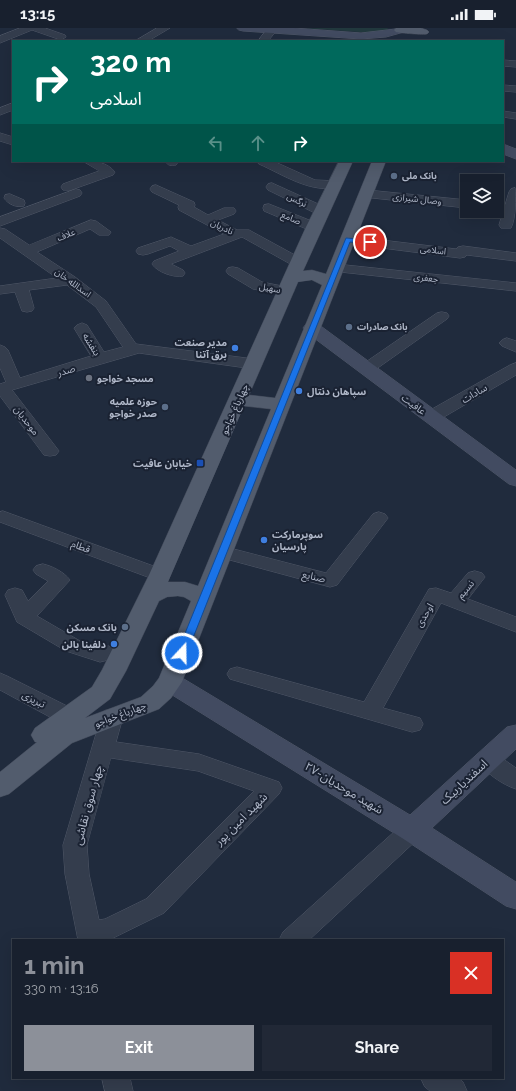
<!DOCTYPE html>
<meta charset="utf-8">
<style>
:root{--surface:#18202e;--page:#212836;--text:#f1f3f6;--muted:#9fa3aa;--line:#363e4a;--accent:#8c9099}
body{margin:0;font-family:Raleway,"Noto Sans Arabic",sans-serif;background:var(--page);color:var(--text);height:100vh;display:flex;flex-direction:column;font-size:15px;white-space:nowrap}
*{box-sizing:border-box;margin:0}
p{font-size:13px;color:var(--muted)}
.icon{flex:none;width:22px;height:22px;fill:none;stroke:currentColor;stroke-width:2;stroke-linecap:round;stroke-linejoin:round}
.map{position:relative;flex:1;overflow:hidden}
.sheet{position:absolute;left:12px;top:911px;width:492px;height:140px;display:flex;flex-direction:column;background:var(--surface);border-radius:0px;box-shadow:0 4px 16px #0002,0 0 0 1px var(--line)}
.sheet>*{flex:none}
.banner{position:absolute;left:12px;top:12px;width:492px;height:122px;border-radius:0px;box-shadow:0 4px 16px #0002,0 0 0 1px var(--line);background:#00695c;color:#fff;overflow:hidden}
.controls{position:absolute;left:460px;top:146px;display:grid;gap:8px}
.controls a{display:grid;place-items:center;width:44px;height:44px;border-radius:0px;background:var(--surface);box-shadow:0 4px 16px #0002,0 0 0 1px var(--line);font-size:20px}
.pin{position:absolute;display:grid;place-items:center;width:34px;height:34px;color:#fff;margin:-17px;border:2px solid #fff;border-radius:50%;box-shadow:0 1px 4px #0007}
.me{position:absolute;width:44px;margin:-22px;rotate:21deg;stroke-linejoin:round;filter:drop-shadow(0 0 3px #0008)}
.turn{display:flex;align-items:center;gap:14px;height:84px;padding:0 12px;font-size:18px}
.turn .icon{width:52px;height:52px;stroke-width:2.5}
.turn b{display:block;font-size:28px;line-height:34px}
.lanes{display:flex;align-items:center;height:38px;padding:0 12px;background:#0003;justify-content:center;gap:20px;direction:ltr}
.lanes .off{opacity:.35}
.round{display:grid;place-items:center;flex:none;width:42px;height:42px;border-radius:0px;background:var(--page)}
.headline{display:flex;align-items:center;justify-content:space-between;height:68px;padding:0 12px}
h1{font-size:24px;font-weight:700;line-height:30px;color:var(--accent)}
.action{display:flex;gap:8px;margin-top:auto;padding:8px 12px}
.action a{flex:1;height:46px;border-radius:0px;background:var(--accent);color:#fff;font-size:16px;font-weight:700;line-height:46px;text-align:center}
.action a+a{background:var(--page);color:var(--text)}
.status{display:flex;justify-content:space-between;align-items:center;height:28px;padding:0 20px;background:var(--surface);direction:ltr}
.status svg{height:11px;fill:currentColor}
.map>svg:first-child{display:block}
.green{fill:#22393e}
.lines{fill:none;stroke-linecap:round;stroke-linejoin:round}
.street-casing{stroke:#505868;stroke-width:1}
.secondary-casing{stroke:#505868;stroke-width:1}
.primary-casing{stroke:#3e4656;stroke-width:1}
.street{fill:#343d4d;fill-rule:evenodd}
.secondary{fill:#424b61;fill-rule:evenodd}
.primary{fill:#525c6d;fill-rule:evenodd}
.route{fill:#1a73e8;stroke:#114b97}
.service-dot{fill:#5c6f8a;stroke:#1a2232;stroke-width:1.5}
.shop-dot{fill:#3f7fe0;stroke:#1a2232;stroke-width:1.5}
.worship-dot{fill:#6b7280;stroke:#1a2232;stroke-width:1.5}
.transit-dot{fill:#1a4fb4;stroke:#1a2232;stroke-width:1.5}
.labels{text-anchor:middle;stroke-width:4;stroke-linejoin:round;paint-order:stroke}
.far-poi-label{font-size:9px;font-weight:bold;fill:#b0b8c9;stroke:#1a2232;text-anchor:start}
.far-street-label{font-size:9px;fill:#b0b8c9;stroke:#1a2232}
.poi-label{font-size:10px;font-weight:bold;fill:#b0b8c9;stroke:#1a2232;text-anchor:end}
.street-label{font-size:10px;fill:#b0b8c9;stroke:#1a2232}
.near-street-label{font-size:12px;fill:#b0b8c9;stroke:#1a2232}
</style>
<div class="status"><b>13:15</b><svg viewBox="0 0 49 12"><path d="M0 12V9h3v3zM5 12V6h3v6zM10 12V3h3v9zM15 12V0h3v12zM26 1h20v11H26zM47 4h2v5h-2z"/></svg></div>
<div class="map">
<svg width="516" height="1063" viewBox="0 0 516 1063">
<rect width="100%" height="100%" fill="#202b3d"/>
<path class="green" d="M303 0H388L387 2 374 5Z"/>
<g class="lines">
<defs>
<g id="street">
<path d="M20 0H45L65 7 66 9 61 12 32 2 0 15V8Z"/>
<path d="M157 0H170L148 13H135Z"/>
<path d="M268 0H276L277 2 268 13H258Z"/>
<path d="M503 32 516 33V39L503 38Z"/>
<path d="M503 57 516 58V64L503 63Z"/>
<path d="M13 75V82L0 87V80Z"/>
<path d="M503 83 516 85V91L503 89Z"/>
<path d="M0 105 13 109V117L0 113Z"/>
<path d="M83 133C95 133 107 134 115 144L113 147 71 162H63L61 159 63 156 99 143Z"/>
<path d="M165 133H177L178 134 176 137C171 138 168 138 165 133Z"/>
<path d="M257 133H273L315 152 339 153 341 156 339 159C311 166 284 147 259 136Z"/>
<path d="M272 155 327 180 329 183 327 186H317L268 162 266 159 268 156Z"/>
<path d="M156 157 194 174 195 177 194 179 208 187 224 180H234L236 183 234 186 218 192 237 202H249L304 232 306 235 304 238 299 239 294 238 242 209 171 236 183 242 185 245 183 248C174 250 157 244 152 236L154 233 179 223 170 218 148 226 143 227 138 226 136 223 138 220 171 209 191 218 224 206 179 182 178 179 179 177 152 164 150 161 152 158Z"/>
<path d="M515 160C516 170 516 190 511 200H501L499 197 509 164 511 161Z"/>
<path d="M76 161 80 162 82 165 80 168 0 198V189Z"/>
<path d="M367 162 467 172V180L363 169 361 166 363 163Z"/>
<path d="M10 166 24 172 25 175 24 178C16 180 8 176 4 170L5 167Z"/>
<path d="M269 176 319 196 321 199 319 202H309L264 183 263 180 264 177Z"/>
<path d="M91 192 96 193 111 204 109 207H99L90 201 37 224 75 249 106 273 136 316 254 331 260 333 262 336 260 339 254 341 139 325 12 362 59 423 56 427 50 428 44 427 0 368V356L6 354 0 340V317L5 319 8 322 20 350 91 328 74 300 77 297 82 295 87 297 104 324 123 319 96 279 67 257 29 262 34 280 32 283 27 284 22 283 15 264 0 266V258L57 250 0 210V200L5 201 29 217Z"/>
<path d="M348 208 456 221 458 219 463 218 516 225V233L467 227 465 229 460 230 343 215 341 212 343 209Z"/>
<path d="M336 236 516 255V263L331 243 329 240 331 237Z"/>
<path d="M233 239 238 240 262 254 292 260 294 263 292 266 287 267 253 261 228 246 226 243 228 240Z"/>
<path d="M442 284 447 285 449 288 447 291 372 344 366 346 360 344 358 341 360 338 437 285Z"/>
<path d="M507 310 516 313V324L502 318 499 315 502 312Z"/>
<path d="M516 335V347L437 393 431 394 425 393 423 389 425 385 510 337Z"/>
<path d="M3 483 167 543 170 547 167 551 160 553 153 551 0 494V484Z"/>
<path d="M379 484 385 486 388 490 337 557 330 559 215 528 213 524 215 520 222 518 326 545 373 486Z"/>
<path d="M43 536C52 538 64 544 70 552L37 588 80 613 101 620 108 618 129 623 132 628 129 633 122 635 108 632 100 634 66 623 17 594 5 567 8 562 15 560 22 562 28 573 48 553 36 546 33 542 36 538Z"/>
<path d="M475 543 482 545 485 549 468 571 516 589V604L441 575 383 680 420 690 423 696 420 702 412 704 230 651 227 646 230 641 237 639 364 674 429 561 436 560 451 565 468 545Z"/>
<path d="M0 645 7 648 77 683 80 689 77 695 69 697 61 695 0 662Z"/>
<path d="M112 681 120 683 123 689 116 714 199 726 279 754 282 760 279 766 164 885 109 912H78L65 846 63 817 101 689 104 683ZM111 730 198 743 254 763 146 871 105 891 99 892 89 846 87 817Z"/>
<path d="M488 723 496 726 516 740V761C503 757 484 744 477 732L480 726Z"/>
<path d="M412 793 420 795 424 802 420 809 309 912H279L283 904 404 795Z"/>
<path d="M102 1050H130L133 1063H105Z"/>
<path d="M421 1050H458L463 1054 467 1063H430L425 1059Z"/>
</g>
<g id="secondary">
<path d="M237 0H294L361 5 404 0 406 2 404 4 386 9 361 11 243 3 239 2Z"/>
<path d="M503 116 516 121V131L503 126Z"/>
<path d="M312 295 318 296 516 442V458L509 456 306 304 303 300 306 296Z"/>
<path d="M170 645 179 648 410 787 507 699 516 697V721L432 800 516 854V881L506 878 402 810 161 660 158 654 161 648Z"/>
</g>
<g id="primary">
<path d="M396 0H421L427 2 429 4 427 6C425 7 399 5 396 4L394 2Z"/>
<path d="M339 133H353L303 243 312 242 326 246 372 133H386L182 654 171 670 159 681 72 715 9 766 0 769V744L37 714H35L31 707 35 700 92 659 102 642 149 547 306 199ZM312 252 322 257 275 370 249 367 298 254ZM244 378 271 381 198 558 185 554H168ZM178 568 184 569 191 573 159 650 153 658 141 669 85 690 110 671 126 643 159 573 167 569Z"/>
</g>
</defs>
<use href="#street" class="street-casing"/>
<use href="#secondary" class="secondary-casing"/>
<use href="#primary" class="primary-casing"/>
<use href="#street" class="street"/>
<use href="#secondary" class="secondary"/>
<use href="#primary" class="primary"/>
</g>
<path class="route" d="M346 210 370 212 374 214 370 216 350 214 187 625 185 628H178L177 625Z"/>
<g class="service-dot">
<circle cx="394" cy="148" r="4"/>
<circle cx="349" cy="299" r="4"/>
<circle cx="165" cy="379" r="4"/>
<circle cx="125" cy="599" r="4"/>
</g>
<g class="shop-dot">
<circle cx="235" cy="320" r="4"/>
<circle cx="299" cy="363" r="4"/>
<circle cx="264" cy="512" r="4"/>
<circle cx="114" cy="616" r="4"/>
</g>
<circle class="worship-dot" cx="89" cy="350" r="4"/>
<rect class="transit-dot" x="196" y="431" width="8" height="8" rx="2"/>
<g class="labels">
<g class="far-poi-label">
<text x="402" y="151">بانک ملی</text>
<text x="357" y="302">بانک صادرات</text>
</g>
<g class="far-street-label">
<text transform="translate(417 171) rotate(6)" y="3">وصال شیرازی</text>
<text transform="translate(297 172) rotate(26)" y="3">نرگس</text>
<text transform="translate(291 190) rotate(23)" y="3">صامع</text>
<text transform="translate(222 199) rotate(26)" y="3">نادریان</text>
<text transform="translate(66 207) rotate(-22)" y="3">علاف</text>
<text transform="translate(433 222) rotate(7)" y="3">اسلامی</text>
<text transform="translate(426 250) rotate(6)" y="3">جعفری</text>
<text transform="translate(73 255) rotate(36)" y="3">اسدالله خان</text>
<text transform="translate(270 260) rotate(11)" y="3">سهیل</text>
</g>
<g class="poi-label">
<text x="227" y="318">مدیر صنعت<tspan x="227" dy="12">برق آتنا</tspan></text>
<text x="97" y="354" text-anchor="start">مسجد خواجو</text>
<text x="307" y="367" text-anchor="start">سپاهان دنتال</text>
<text x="157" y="377">حوزه علمیه<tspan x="157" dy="12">صدر خواجو</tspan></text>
<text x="192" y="439">خیابان عافیت</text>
<text x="272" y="510" text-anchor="start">سوپرمارکت<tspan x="272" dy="12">پارسیان</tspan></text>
<text x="117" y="603">بانک مسکن</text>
<text x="106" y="620">دلفینا بالن</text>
</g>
<g class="street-label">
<text transform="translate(92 316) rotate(58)" y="4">بنفشه</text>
<text transform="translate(66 342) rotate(-17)" y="4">صدر</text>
<text transform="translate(474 365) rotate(-30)" y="4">سادات</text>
<text transform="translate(414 376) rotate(37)" y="4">عافیت</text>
<text transform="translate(234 381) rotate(-66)" y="4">چهارباغ خواجو</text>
<text transform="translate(27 392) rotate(52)" y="4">موحدیان</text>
<text transform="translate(81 518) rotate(21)" y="4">قطام</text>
<text transform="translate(314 548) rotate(13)" y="4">صنایع</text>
<text transform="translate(465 561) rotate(-50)" y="4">نسیم</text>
<text transform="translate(424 587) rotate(-60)" y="4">اوحدی</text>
<text transform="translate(34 671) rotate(27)" y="4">تبریزی</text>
<text transform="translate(120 686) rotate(-21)" y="4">چهارباغ خواجو</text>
</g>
<g class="near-street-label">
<text transform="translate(464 754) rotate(-43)" y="4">اسفندیاربیک</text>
<text transform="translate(344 760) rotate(31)" y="4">۲۷-شهید موحدیان</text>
<text transform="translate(88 777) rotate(-75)" y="4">چهار سوق نقاشی</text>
<text transform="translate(241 791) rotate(-45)" y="4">شهید امین پور</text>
</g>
</g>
</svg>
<div class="controls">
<a><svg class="icon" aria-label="layers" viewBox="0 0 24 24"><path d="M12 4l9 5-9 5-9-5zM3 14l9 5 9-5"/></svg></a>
</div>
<div class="pin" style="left:370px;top:214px;background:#d93025"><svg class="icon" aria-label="arrive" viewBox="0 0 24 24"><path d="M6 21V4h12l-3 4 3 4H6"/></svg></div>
<svg class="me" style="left:182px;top:625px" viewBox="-20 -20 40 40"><circle r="17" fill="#1a73e8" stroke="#fff" stroke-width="3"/><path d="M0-11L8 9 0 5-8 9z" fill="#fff"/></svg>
<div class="banner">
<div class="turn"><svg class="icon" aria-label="right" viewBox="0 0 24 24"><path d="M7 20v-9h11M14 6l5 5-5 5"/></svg><div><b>320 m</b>اسلامی</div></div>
<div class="lanes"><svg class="icon off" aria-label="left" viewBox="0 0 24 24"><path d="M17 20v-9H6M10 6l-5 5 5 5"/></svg><svg class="icon off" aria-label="ahead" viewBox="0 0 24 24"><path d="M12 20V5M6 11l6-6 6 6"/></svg><svg class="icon" aria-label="right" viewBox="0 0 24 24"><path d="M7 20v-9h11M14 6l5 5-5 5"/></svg></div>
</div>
<section class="sheet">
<div class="headline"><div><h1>1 min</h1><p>330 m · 13:16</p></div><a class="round" style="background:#d93025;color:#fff"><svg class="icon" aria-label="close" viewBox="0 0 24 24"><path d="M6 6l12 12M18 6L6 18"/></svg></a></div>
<div class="action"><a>Exit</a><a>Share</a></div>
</section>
</div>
